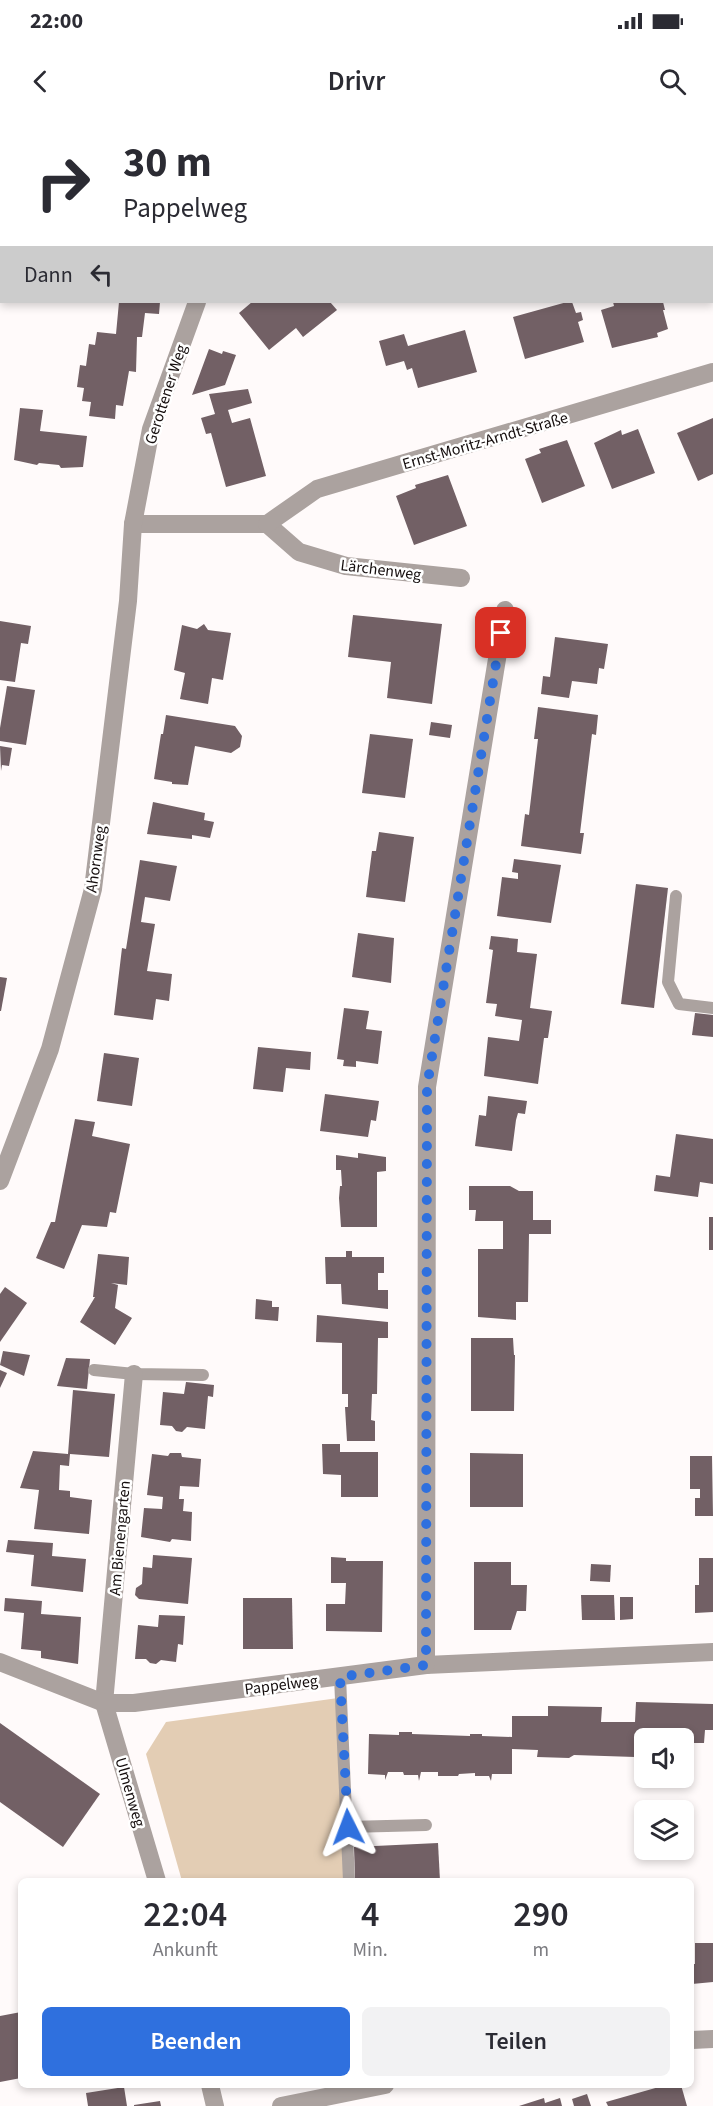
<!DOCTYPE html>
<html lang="de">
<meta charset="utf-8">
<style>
:root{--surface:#fff;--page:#f2f2f3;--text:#2b2b33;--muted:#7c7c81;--accent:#2f70de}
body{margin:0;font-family:"Source Sans 3",sans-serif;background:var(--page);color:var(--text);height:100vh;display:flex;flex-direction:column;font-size:22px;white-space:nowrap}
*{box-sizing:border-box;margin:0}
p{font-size:20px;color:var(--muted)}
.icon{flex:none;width:33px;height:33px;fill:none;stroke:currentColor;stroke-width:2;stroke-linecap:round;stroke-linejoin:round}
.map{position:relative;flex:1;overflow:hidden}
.drawer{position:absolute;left:18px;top:1758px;width:676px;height:210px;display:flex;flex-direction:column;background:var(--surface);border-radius:9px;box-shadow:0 3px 9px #0003}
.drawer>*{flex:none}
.hud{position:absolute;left:0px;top:0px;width:714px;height:183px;box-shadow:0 3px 9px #0003;background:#fff;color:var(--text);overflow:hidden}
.fabs{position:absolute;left:634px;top:1608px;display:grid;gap:12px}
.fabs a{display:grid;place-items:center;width:60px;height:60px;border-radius:9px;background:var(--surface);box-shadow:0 3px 9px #0003;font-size:30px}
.pin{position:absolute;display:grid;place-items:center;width:51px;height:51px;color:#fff;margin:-26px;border-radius:12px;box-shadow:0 3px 9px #0006}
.me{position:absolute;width:66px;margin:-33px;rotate:357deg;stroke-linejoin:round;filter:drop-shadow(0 0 4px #0008)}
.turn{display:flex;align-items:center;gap:21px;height:126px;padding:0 24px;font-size:27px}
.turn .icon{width:78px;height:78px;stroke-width:2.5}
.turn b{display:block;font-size:42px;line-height:51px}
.then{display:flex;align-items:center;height:57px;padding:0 24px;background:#0003;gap:12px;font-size:22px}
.eta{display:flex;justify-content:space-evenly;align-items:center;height:102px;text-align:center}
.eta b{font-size:36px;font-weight:600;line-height:42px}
.primary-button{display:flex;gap:12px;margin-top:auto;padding:12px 24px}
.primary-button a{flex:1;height:69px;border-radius:9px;background:var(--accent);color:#fff;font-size:24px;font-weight:600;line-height:69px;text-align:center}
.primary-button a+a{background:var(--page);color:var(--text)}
.status{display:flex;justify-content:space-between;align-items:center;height:42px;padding:0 30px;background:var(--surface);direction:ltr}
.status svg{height:16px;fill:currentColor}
header{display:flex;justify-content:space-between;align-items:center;height:78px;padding:0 24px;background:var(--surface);font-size:27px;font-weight:600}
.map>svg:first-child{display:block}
.green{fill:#e3cdb4}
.building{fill:#726065}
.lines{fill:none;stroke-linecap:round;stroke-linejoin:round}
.lane{stroke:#aba29f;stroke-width:12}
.street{stroke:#aba29f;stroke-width:18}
.route{stroke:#2f70de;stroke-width:10;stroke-dasharray:0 18}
.labels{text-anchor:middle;stroke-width:5;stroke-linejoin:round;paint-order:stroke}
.street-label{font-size:16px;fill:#140d0d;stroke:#fff}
</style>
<div class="status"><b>22:00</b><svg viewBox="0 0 49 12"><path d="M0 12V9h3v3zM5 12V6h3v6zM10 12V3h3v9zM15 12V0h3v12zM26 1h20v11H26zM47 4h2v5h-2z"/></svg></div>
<header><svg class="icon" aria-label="back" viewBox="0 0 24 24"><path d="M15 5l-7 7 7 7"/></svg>Drivr<svg class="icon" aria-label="search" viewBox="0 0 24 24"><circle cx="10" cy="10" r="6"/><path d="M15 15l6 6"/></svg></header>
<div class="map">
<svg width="713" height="1986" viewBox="0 0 713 1986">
<rect width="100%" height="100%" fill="#fffafa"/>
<path class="green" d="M338 1578 344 1761H182L146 1634 166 1602Z"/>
<g class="building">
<path d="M119 182H160L159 194 145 193 142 217H137L136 252 129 251 123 286 116 285 115 299 89 296 91 282 82 281 84 268 77 267 80 245 86 246 89 224 95 225 97 212 116 214Z"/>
<path d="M252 182H330L337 190 303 217 296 208 269 230 239 193Z"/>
<path d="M567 182H572L576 193 581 192 583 200 578 202 584 222 525 239 513 197Z"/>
<path d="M613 182H663L665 190H663L668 209 657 213 658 217 612 228 601 190 614 186Z"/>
<path d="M465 210 477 252 418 268 412 248 407 250 404 241 386 246 379 221 404 214 408 226Z"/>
<path d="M209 229 222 234 223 231 236 235 225 265 192 275Z"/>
<path d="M248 269 252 283 228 290 232 303 250 298 266 356 226 367 211 313 206 314 201 298 215 294 209 274Z"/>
<path d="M20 288 43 290 40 311 87 316 83 347 61 348 59 345 39 343 37 345 14 340Z"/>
<path d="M713 298V354L698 361 677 313Z"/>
<path d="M638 309 655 353 612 369 594 323 621 310 622 315Z"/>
<path d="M567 320 585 366 542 383 525 339 541 333 539 329Z"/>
<path d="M448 355 467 406 414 425 396 376 416 368 415 365Z"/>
<path d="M353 495 442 504 432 584 387 578 391 542 348 537Z"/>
<path d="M0 501 31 506 28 524 21 523 15 562 0 560Z"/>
<path d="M204 504 208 510 231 513 223 560 212 558 208 584 180 579 185 553 174 550 182 505 197 509Z"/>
<path d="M555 517 608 524 604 549 599 548 597 564 572 561 569 578 541 574 543 556 550 557Z"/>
<path d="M7 566 35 570 26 625 0 621V608Z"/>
<path d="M538 587 598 595 596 615 592 614 580 713H584L581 734 521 726 525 694 529 695 538 619H534Z"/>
<path d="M166 595 235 606 242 616 240 627 231 633 195 626 188 665 172 664V662L154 659 161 614H163Z"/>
<path d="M431 602 452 605 450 618 429 615Z"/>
<path d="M370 614 413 619 405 678 362 673Z"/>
<path d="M0 626 12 628 9 646 2 645 1 651Z"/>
<path d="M153 682 205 693 204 700 214 702 210 718 192 715V719L147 714Z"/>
<path d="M379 712 414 717 405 782 366 777 372 731H376Z"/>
<path d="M514 739 561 745 551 803 497 796 502 757 518 759V753L512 752Z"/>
<path d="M140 740 177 746 170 781 145 777 141 802 155 804 147 851 172 854 169 881 156 879 153 900 114 895 122 828 126 829Z"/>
<path d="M636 764 668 768 654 888 621 884Z"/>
<path d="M358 813 394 818 391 863 352 857Z"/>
<path d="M491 816 518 819 517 832 537 834 530 888 552 891 548 918H544L538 964 484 956 488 917 519 921 522 900 495 896 497 884 486 883 493 830 489 829Z"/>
<path d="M0 857 7 858 1 891H0Z"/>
<path d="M344 888 369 891 366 909 382 911 378 944 356 941V947L343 946 344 940 337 939Z"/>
<path d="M695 893 713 895V917L692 915Z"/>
<path d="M258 927 311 932 310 950 286 948 283 972 253 969Z"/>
<path d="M104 933 139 938 132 986 97 981Z"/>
<path d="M325 974 379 981 376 1001 371 1000 368 1017 320 1011Z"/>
<path d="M488 976 527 981 525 994 518 993 516 1000 512 1031 475 1026 479 995 486 996Z"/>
<path d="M75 999 95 1002 92 1016 130 1024 116 1093 110 1092 107 1107 82 1105 64 1149 36 1138 51 1102H55Z"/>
<path d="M676 1014 713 1019V1064L700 1062 698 1077 654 1071 656 1055 670 1057Z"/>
<path d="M358 1033 386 1037V1051L377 1052V1107H341L339 1078 340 1066H342L341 1050H336V1035L358 1038Z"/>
<path d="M469 1066H510L519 1071H533V1100H551V1114H529L528 1182H516V1200L478 1197V1129H503V1101H475L476 1090H469Z"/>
<rect x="709" y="1097" width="4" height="33"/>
<path d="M346 1131H352V1137H384V1153H378V1170H388V1189L342 1184 341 1164H326L325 1137H346Z"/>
<path d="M98 1134 129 1137 127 1165 111 1163 118 1165 115 1188 132 1198 115 1225 80 1202 95 1177H93Z"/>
<path d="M5 1167 27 1183 0 1222V1174Z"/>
<path d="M256 1179 272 1181V1187H279L278 1201 255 1199Z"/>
<path d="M317 1195 388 1202V1218H378L377 1274H372L371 1300 375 1301V1321H347L345 1287H348V1274H342V1223L316 1222Z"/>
<path d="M471 1218H513L514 1235H515L514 1291H471Z"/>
<path d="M3 1231 30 1235 24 1256 0 1245Z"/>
<path d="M66 1238 90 1239 87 1269 57 1266Z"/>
<path d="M0 1250 7 1253 0 1268Z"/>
<path d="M186 1262 214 1265 213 1277 208 1276 205 1309 187 1307 182 1312 176 1311 172 1306 160 1305 163 1272 184 1274Z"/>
<path d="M73 1270 115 1274 109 1337 70 1334 69 1346 60 1345 59 1370 70 1371V1377L92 1380 89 1414 34 1409 39 1370 20 1368 33 1331 68 1334Z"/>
<path d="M322 1324H340V1332H378V1377H341V1355L323 1354Z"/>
<path d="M170 1333H181L182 1337 201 1339 199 1367 180 1366 179 1379H184L183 1391 192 1392 191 1421 172 1419 170 1422 141 1417 144 1388 162 1389 163 1377 147 1375 152 1334 168 1336Z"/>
<path d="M470 1333 523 1334V1387H470Z"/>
<path d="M690 1336H712L713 1396H695V1378H700V1369H690Z"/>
<path d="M8 1420 53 1423 52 1436 86 1439 83 1472 31 1466 34 1435 6 1432Z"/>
<path d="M153 1435 192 1438 188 1484 139 1479 135 1475 136 1468 142 1464 143 1447 152 1448Z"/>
<path d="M331 1437 346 1438V1441H383L382 1512 326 1511V1484H345L346 1463H331Z"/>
<path d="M699 1438H713V1492L695 1493V1465H699Z"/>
<path d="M474 1442H511V1465H527L526 1491H517L511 1510H474Z"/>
<path d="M591 1444 611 1445 610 1462 590 1461Z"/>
<path d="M581 1475H614L615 1500H582Z"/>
<path d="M620 1477H633V1499L620 1500Z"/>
<path d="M5 1478 42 1481 41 1494 81 1497 78 1544 41 1538V1531L21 1529 24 1493 4 1491Z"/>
<path d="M243 1478H292L293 1529H243Z"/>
<path d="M159 1495 185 1496 183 1525 178 1524 176 1542 161 1540 156 1544 150 1543 146 1539H135L138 1505 158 1507Z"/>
<path d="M636 1582 713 1584V1610H705L704 1623H684V1618H645V1622H635V1637L574 1635 569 1638 537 1637 538 1630 512 1629V1654H492L491 1661 489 1656H475V1653L459 1654 458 1656H438V1652H421L419 1661 418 1655H404L403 1652H388L385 1660V1655L368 1654 369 1614 399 1615V1612H412V1614L470 1616V1614H482V1616L512 1617V1596H548V1586L602 1587 601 1602H635Z"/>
<path d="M0 1603 100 1674 63 1727 0 1682Z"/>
<path d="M438 1723 440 1761H355L354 1727Z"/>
<path d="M695 1823H713V1862L692 1864V1844H695Z"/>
<path d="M21 1892V1958L0 1962V1896Z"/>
<path d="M666 1965H681L687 1986H608L606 1982Z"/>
<path d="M124 1967 127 1986H88L86 1973Z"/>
<path d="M587 1974 591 1986H574L572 1979Z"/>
<path d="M544 1978 545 1983 560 1978 562 1986H519Z"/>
<path d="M160 1981 161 1986H134V1985Z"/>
</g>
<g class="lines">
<g class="lane">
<path d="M57 1 58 2"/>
<path d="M712 85 713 84"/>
<path d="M676 776 668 862 679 884 713 888"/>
<path d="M94 1250 134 1254 203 1255"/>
<path d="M340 1557 349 1761"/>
<path d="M348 1707 426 1705"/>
</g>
<g class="street">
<path d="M345 2 347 0"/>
<path d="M133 404H267L299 432 346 446 461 458"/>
<path d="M267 404 317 369 713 252"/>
<path d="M0 1061 50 929 93 769 128 481 133 404 151 309 197 182"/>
<path d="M134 1254 104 1583 157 1761"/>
<path d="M0 1542 104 1583H134L426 1545 713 1532"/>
<path d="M426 1545 427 967 505 490"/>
<path d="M692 1920 713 1919"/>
<path d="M210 1965 215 1986"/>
<path d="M281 1986 385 1965"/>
</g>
</g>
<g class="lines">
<path class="route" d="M348 1707 340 1557 426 1545 427 967 501 513"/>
</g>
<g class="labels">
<g class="street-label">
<text transform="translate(165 274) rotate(-72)" y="6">Gerottener Weg</text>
<text transform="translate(485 320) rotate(-16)" y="6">Ernst-Moritz-Arndt-Straße</text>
<text transform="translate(381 449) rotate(7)" y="6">Lärchenweg</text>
<text transform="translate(95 739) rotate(-82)" y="6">Ahornweg</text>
<text transform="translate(119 1418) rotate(-85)" y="6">Am Bienengarten</text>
<text transform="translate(281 1564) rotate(-7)" y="6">Pappelweg</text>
<text transform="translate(131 1672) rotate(74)" y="6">Ulmenweg</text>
</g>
</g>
</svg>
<div class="fabs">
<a><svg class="icon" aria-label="sound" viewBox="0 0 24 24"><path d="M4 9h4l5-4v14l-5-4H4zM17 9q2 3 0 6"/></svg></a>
<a><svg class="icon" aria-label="layers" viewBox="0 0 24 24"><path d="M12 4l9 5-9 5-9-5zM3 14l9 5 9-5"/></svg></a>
</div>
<div class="pin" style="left:501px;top:513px;background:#d93025"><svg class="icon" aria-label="arrive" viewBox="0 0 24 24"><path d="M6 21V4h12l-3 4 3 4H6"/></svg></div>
<svg class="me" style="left:348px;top:1707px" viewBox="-20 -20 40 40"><path d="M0-17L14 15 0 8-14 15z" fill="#2f70de" stroke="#fff" stroke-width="4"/></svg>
<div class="hud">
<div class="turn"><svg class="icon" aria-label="right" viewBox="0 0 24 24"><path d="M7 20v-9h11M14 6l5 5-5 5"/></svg><div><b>30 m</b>Pappelweg</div></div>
<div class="then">Dann<svg class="icon" aria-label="left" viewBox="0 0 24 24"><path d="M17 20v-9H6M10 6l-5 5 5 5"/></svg></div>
</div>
<section class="drawer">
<div class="eta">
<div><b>22:04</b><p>Ankunft</p></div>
<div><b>4</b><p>Min.</p></div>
<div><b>290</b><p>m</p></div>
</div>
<div class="primary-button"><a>Beenden</a><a>Teilen</a></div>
</section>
</div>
